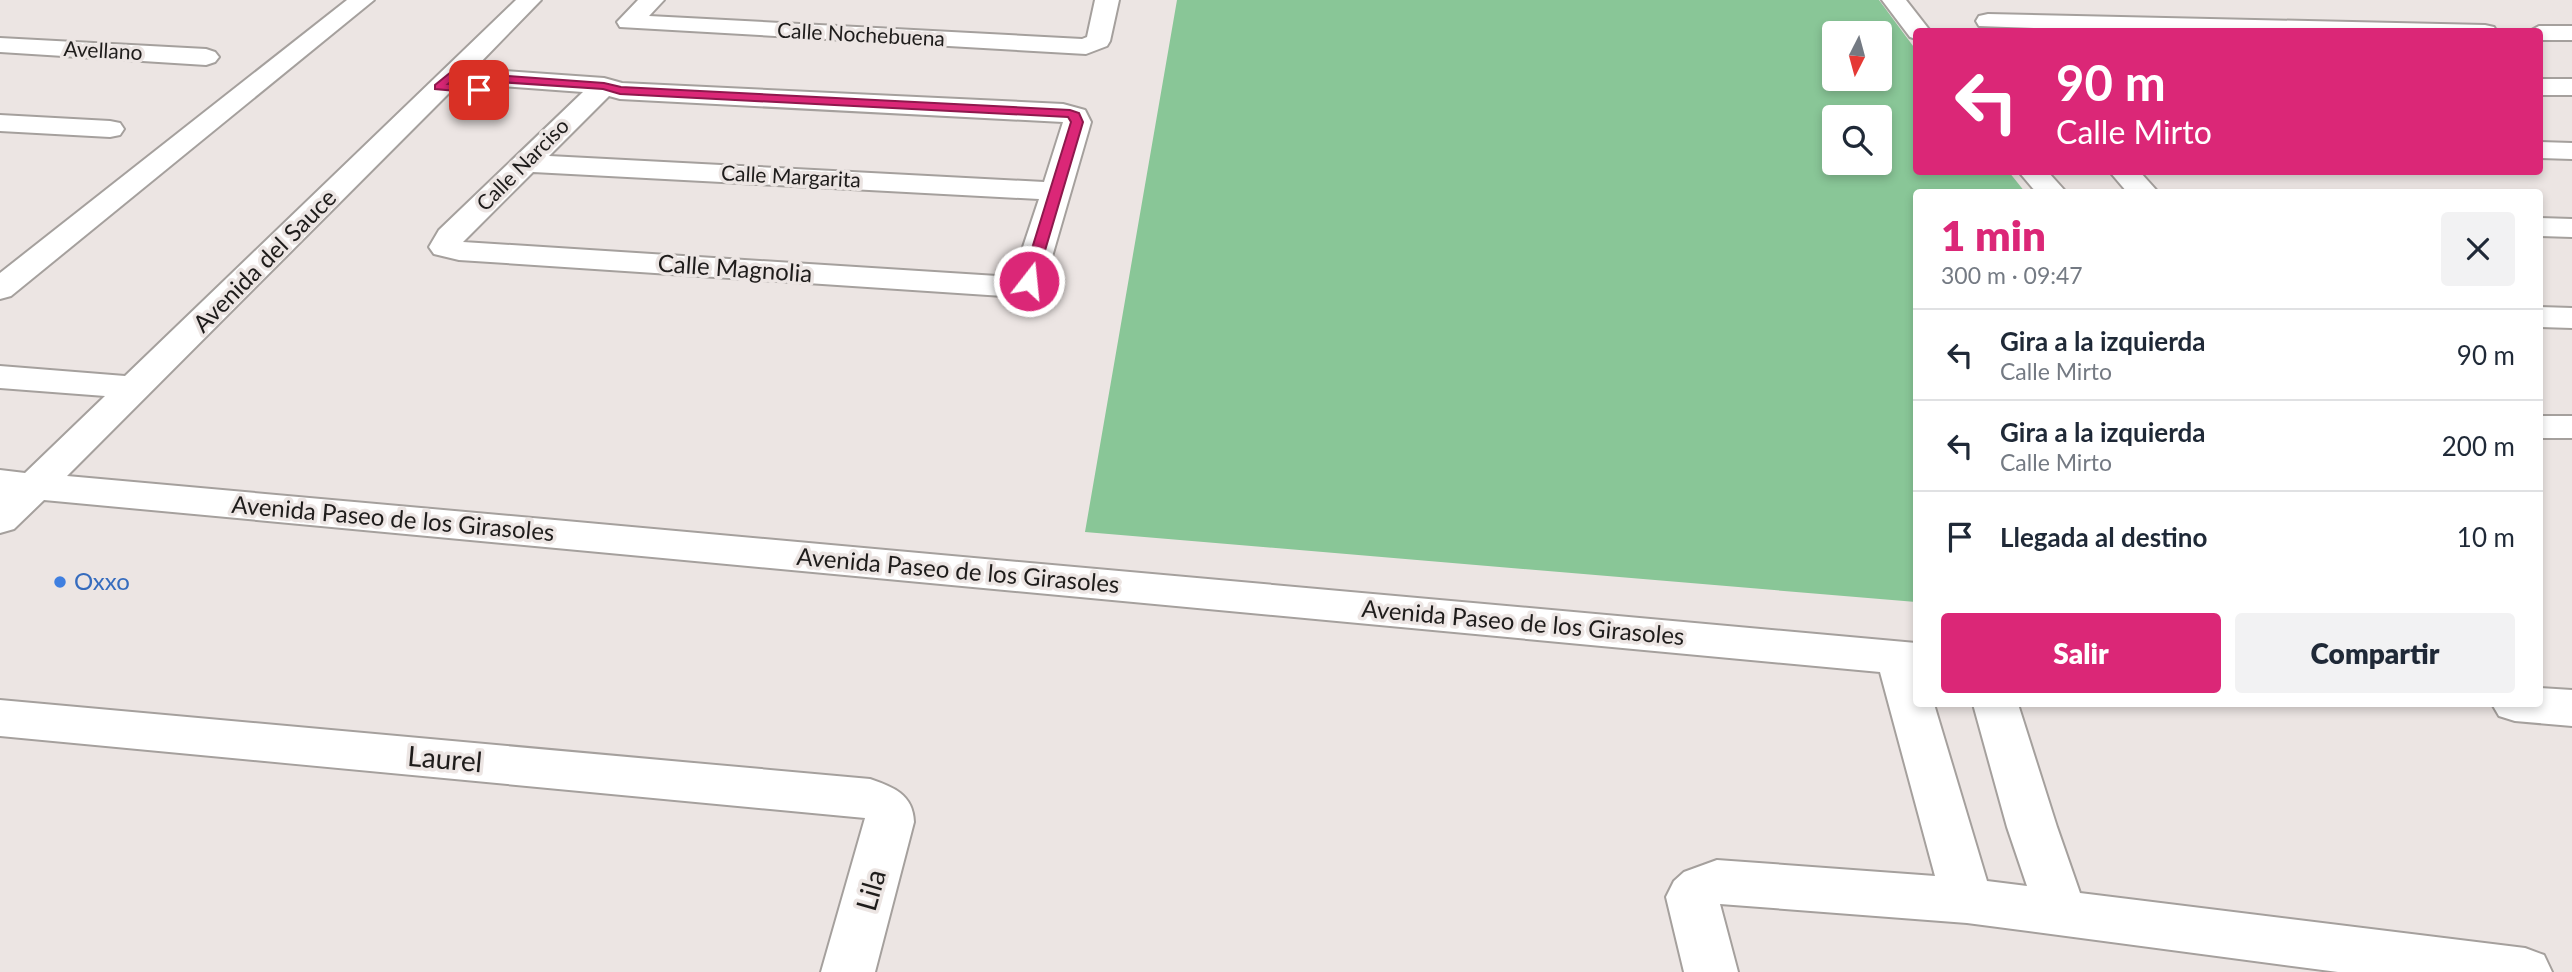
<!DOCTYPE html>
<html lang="es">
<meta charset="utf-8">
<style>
:root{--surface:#fff;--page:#f2f2f3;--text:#1f2937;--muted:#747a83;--line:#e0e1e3;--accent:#db2777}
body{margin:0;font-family:Lato,sans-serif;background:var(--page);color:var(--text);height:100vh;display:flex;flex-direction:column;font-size:26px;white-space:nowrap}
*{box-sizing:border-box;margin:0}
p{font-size:23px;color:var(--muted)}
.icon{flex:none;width:38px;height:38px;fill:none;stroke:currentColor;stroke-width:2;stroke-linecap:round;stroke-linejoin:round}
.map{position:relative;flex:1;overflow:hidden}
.drawer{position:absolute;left:1913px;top:189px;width:630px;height:518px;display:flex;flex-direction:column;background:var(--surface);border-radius:7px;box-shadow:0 4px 10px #0003}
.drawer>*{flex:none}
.guide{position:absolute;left:1913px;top:28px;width:630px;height:147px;border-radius:7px;box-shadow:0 4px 10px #0003;background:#db2777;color:#fff;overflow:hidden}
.needle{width:46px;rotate:186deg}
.fabs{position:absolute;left:1822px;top:21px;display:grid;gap:14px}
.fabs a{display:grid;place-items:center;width:70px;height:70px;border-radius:7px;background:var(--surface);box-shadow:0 4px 10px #0003;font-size:35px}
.pin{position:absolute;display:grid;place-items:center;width:60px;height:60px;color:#fff;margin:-30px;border-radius:14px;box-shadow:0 4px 10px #0006}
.me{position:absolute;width:77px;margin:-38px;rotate:16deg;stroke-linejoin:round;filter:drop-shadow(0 0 5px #0008)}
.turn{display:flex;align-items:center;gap:24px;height:147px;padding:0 28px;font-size:32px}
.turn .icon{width:91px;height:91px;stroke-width:2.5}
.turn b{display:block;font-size:49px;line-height:60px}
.round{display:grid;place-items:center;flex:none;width:74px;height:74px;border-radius:7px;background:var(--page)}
.summary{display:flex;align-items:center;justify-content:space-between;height:119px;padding:0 28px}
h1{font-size:42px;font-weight:800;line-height:52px;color:var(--accent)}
.action{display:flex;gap:14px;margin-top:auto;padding:14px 28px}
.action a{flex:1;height:80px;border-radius:7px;background:var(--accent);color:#fff;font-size:28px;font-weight:800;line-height:80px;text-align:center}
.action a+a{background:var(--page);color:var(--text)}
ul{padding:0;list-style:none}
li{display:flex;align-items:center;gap:21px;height:91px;padding:0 28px;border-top:2px solid var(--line)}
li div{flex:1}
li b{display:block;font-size:26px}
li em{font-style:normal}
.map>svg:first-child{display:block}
.green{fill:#89c697;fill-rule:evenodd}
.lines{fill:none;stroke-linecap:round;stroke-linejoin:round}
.minor-casing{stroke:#a5a09d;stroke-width:4}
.minor{fill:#fff;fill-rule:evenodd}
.route{fill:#db2777;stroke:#8e194d;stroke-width:2}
.shop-dot{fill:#3f7fe0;stroke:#ece5e3;stroke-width:2.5}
.labels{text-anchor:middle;stroke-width:7;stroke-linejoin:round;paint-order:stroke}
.far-street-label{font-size:21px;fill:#1e1c1b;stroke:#ece5e3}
.street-label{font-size:24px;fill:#1e1c1b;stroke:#ece5e3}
.shop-label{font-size:24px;fill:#366cbe;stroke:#ece5e3;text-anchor:start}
.near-street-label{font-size:28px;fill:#1e1c1b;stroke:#ece5e3}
</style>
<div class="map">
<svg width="2572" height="972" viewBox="0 0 2572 972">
<rect width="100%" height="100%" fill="#ece5e3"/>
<path class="green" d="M1177 0H1879L1916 50V172H2009L2025 192H1916V602L1085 532ZM1834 33H1880V79H1834ZM1834 117H1880V163H1834Z"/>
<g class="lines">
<defs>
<g id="minor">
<path d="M347 0H374L11 296 0 299V273Z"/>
<path d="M516 0H541L474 69 604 78 622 83 1063 104 1085 110 1091 122 1045 281 1030 294 1019 297 459 260 434 254 429 247 439 230 583 92 459 83 67 476 1916 643V704H1934L1987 881 2027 886 2007 827 1973 704H2018L2057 827 2080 893 2525 948 2544 955 2552 972H2338L1967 923 1720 904 1738 972H1684L1666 897 1674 881 1684 872 1717 860 1935 876 1880 672 44 500 14 529 0 533V470L25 473 105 396 0 388V366L125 376ZM609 96 620 99 1063 122 1044 182 549 156ZM533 172 1039 199 1013 277 463 242Z"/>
<path d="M638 0H664L649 16 1082 39 1087 37 1095 0H1119L1110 41 1107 46 1086 54 620 27 617 22Z"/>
<path d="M1882 0H1906L1931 32H1916V39L1910 37Z"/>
<path d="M1988 14 2485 25 2494 27 2497 32H2135L1979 26 1976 21 1979 16Z"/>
<path d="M2539 26H2572V40H2539V32H2528Z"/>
<path d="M0 38 206 49 215 52 219 57 215 62 206 65 0 52Z"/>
<rect x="2539" y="79" width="33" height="16"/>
<path d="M0 115 110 121 120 123 124 129 120 135 110 137 0 131Z"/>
<path d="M2539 142 2572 143V159L2539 158Z"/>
<path d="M2019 172H2048L2066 192H2036Z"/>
<path d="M2110 172H2140L2158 192H2127Z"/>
<path d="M2539 218 2572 219V237L2539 236Z"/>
<path d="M2539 307 2572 308V328L2539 327Z"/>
<rect x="2539" y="416" width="33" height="22"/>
<path d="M2539 688 2572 690V726L2515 721 2499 716 2492 704H2539Z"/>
<path d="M0 700 870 779C893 787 913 794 914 822L875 972H821L865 818 0 736Z"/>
</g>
</defs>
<use href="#minor" class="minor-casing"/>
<use href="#minor" class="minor"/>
</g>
<path class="route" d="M451 72 604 83 621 87 1070 110 1079 113 1083 122 1036 281 1029 285 1022 281 1071 122 1068 117 620 94 603 89 454 79 448 84 479 87 485 90 479 93 435 89V85Z"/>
<circle class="shop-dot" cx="60" cy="582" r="7"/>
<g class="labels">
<g class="far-street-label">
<text transform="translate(861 35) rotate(3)" y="7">Calle Nochebuena</text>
<text transform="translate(103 51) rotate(3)" y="7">Avellano</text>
<text transform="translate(523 165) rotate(-45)" y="7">Calle Narciso</text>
<text transform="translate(791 177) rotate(3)" y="7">Calle Margarita</text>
</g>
<g class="street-label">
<text transform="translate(265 261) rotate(-45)" y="8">Avenida del Sauce</text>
<text transform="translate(735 269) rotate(4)" y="8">Calle Magnolia</text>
<text transform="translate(393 519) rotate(5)" y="8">Avenida Paseo de los Girasoles</text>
<text transform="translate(958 571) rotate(5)" y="8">Avenida Paseo de los Girasoles</text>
<text transform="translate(1523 623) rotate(5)" y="8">Avenida Paseo de los Girasoles</text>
</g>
<g class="shop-label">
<text x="74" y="590">Oxxo</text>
</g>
<g class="near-street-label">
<text transform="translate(445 759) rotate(5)" y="10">Laurel</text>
<text transform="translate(871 890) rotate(-74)" y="10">Lila</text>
</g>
</g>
</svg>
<div class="fabs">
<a><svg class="needle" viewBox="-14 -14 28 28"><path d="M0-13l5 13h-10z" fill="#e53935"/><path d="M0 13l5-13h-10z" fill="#747a83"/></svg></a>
<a><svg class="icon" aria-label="search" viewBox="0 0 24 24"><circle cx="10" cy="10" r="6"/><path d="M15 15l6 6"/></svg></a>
</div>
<div class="pin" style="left:479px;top:90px;background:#d93025"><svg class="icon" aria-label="arrive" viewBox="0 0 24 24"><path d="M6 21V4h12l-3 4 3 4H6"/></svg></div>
<svg class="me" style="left:1029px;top:281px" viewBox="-20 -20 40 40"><circle r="17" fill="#db2777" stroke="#fff" stroke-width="3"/><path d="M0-11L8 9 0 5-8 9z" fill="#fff"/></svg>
<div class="guide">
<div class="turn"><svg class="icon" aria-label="left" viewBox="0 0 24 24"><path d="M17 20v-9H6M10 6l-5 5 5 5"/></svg><div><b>90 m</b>Calle Mirto</div></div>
</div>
<section class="drawer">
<div class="summary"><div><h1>1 min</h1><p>300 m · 09:47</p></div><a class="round"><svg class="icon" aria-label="close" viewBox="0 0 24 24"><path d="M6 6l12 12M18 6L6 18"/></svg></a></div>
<ul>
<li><svg class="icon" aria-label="left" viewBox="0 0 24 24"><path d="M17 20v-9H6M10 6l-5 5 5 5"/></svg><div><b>Gira a la izquierda</b><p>Calle Mirto</p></div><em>90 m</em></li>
<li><svg class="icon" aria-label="left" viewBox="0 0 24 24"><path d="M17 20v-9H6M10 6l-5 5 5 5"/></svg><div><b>Gira a la izquierda</b><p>Calle Mirto</p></div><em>200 m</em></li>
<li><svg class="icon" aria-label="arrive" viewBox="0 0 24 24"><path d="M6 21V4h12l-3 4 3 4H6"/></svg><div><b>Llegada al destino</b></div><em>10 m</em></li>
</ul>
<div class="action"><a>Salir</a><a>Compartir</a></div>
</section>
</div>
